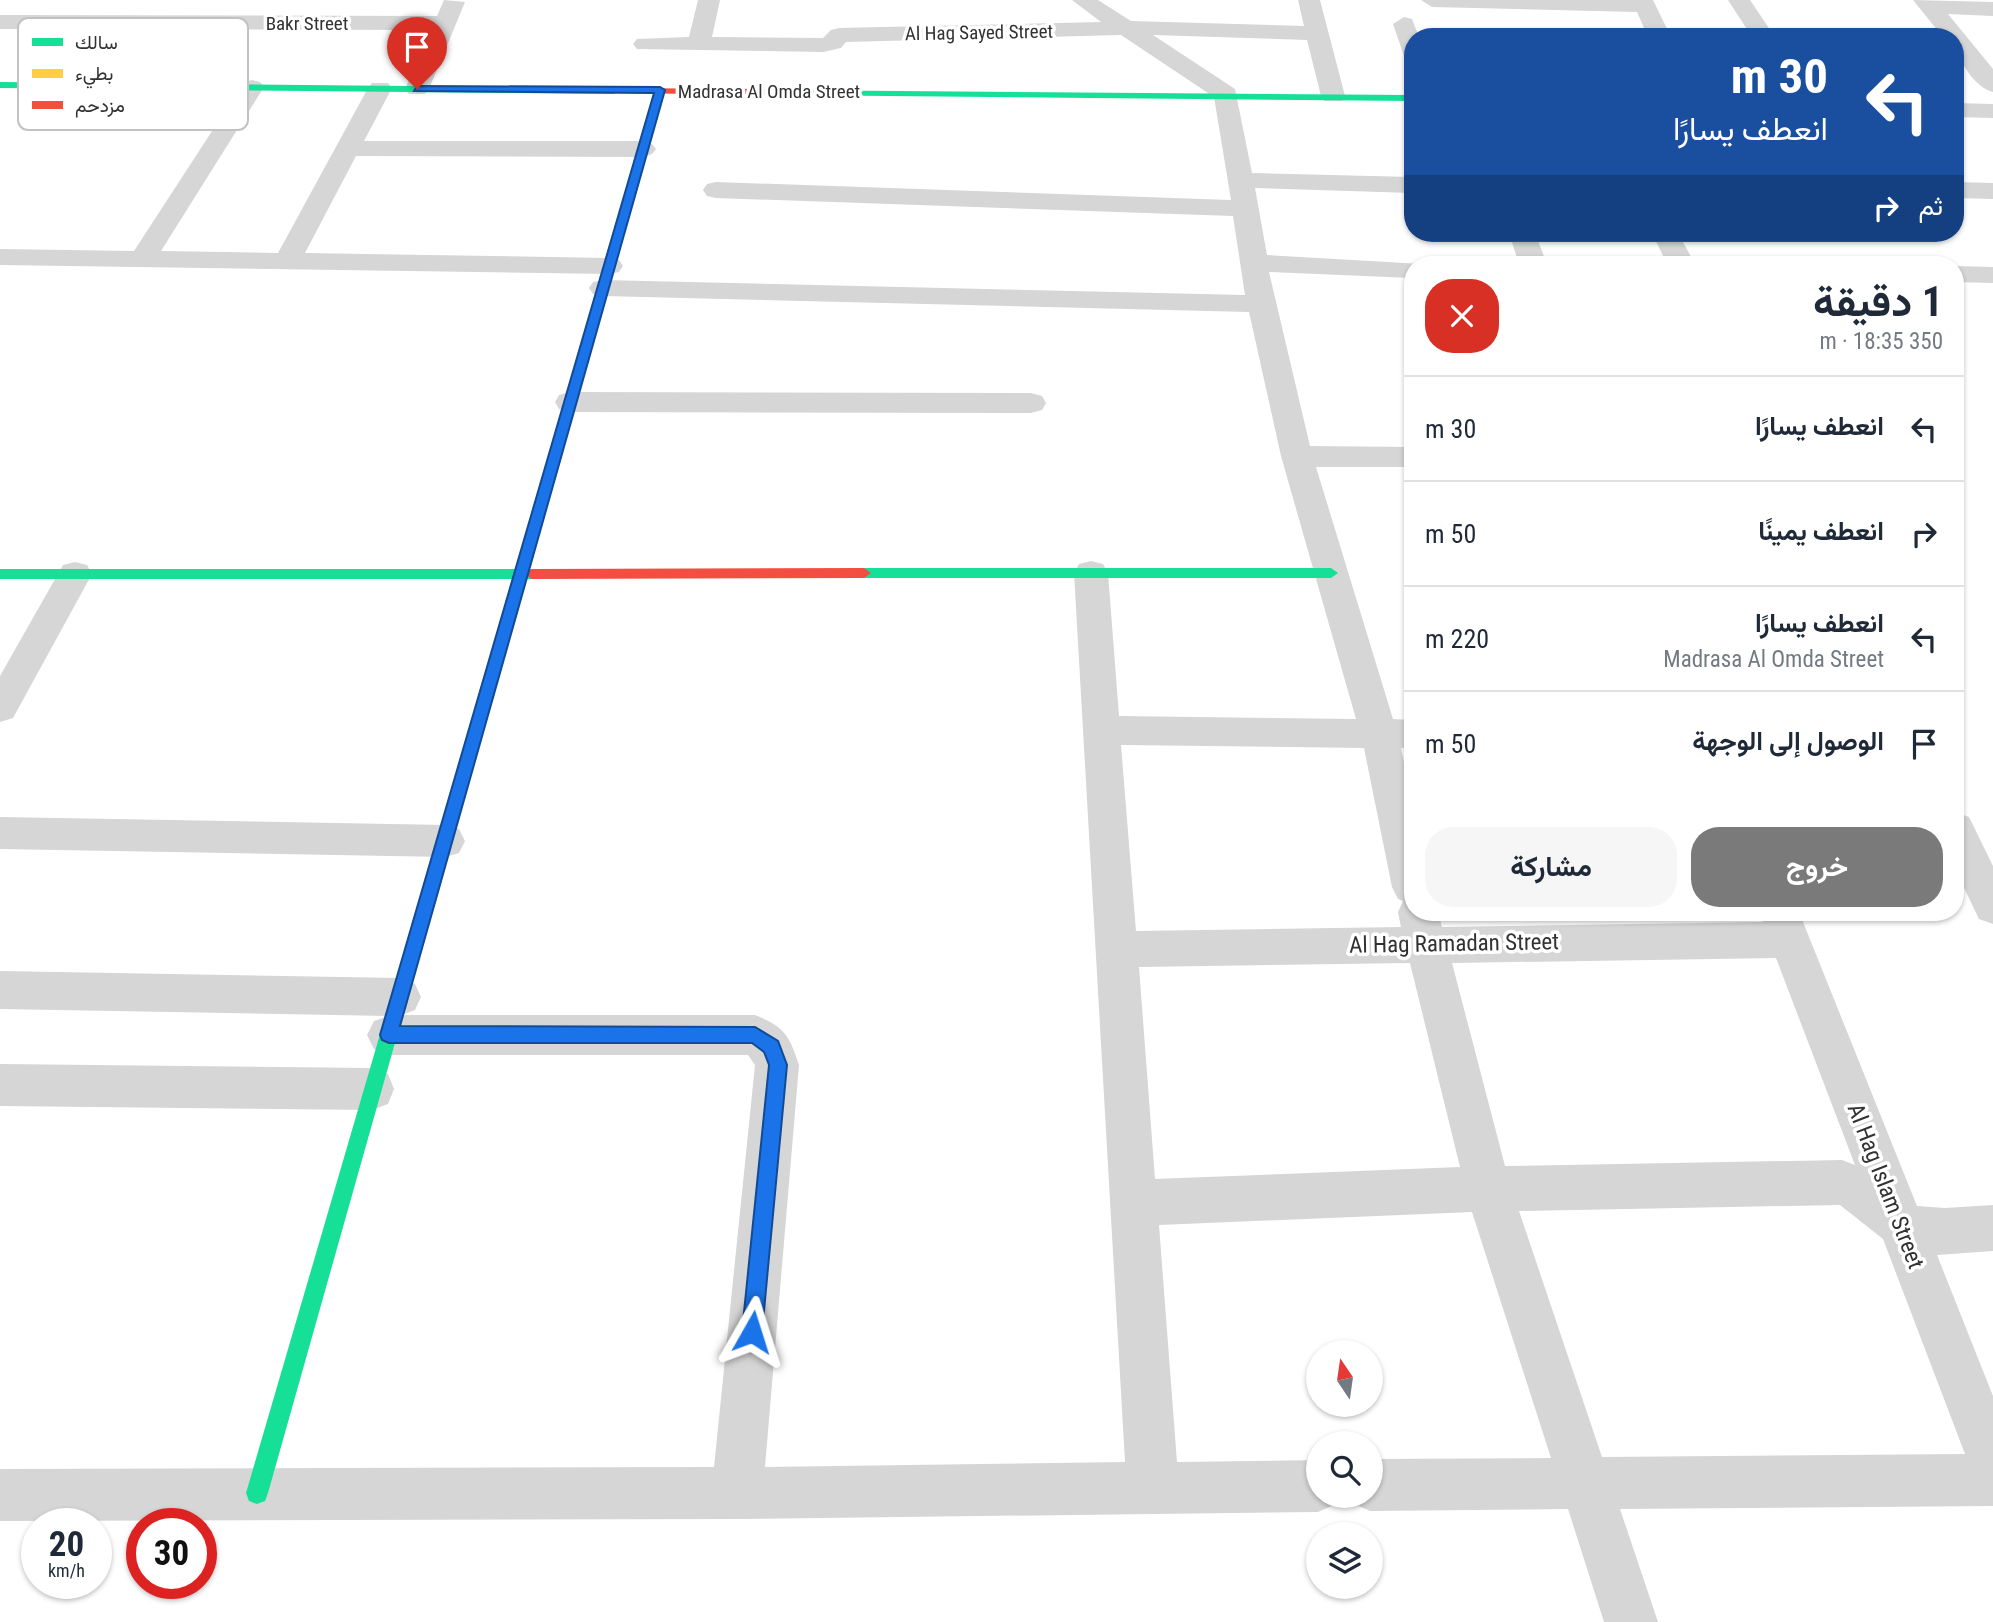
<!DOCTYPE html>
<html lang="ar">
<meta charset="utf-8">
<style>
:root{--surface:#fff;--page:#f6f6f7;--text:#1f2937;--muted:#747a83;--line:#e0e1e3;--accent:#7a7a7a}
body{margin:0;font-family:"Roboto Condensed",Vazirmatn,sans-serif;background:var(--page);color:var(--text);direction:rtl;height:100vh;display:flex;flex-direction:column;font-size:26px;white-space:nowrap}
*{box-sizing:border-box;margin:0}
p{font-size:23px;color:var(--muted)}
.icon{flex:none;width:38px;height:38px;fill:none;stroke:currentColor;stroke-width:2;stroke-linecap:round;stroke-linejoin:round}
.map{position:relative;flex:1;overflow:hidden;direction:ltr}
.drawer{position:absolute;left:1404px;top:256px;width:560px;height:665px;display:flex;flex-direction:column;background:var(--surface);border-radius:28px;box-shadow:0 2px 5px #0004;direction:rtl}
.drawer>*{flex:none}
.banner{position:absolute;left:1404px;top:28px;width:560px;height:214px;border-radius:28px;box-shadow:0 2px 5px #0004;direction:rtl;background:#1a4fa0;color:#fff;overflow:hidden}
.needle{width:46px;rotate:347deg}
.tools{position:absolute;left:1306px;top:1340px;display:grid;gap:14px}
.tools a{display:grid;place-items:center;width:77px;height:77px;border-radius:50%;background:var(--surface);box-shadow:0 2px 5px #0004;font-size:35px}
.speed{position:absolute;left:21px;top:1508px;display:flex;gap:14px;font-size:35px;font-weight:700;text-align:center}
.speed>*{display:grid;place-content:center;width:91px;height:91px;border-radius:50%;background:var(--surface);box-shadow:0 2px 5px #0004;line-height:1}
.speed small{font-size:18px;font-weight:400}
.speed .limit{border:10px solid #d22;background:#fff;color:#111}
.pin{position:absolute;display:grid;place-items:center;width:60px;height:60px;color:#fff;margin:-72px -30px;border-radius:50% 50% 50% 0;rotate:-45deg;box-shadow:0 0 7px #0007}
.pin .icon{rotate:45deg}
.me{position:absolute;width:77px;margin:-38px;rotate:6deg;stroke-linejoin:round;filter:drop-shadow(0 0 5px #0008)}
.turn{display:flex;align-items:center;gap:24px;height:147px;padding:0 21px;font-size:32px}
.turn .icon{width:91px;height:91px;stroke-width:2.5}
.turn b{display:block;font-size:49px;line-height:60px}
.then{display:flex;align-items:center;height:66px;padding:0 21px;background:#0003;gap:14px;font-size:26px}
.round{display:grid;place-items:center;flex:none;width:74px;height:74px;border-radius:28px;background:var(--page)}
.summary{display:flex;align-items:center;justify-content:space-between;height:119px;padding:0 21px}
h1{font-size:42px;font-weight:700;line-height:52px}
.cta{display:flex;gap:14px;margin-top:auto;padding:14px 21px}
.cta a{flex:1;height:80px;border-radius:28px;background:var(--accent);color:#fff;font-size:28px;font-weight:700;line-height:80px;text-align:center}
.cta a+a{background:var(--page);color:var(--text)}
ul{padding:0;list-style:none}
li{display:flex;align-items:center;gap:21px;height:105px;padding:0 21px;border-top:2px solid var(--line)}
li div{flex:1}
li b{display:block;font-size:26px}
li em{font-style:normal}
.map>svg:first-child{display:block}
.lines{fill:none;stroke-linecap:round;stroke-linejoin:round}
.street{fill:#d6d6d6;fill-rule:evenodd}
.fast{fill:#16e098;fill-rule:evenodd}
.slow{fill:#ffcf43;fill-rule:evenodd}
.jam{fill:#f24e42;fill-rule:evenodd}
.route{fill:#1a73e8;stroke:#114b97;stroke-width:2}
.labels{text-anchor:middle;stroke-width:7;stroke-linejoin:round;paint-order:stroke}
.far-street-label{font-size:19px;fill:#323232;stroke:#fff}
.street-label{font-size:23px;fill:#323232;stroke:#fff}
.key{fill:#fff;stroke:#c2c2c2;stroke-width:2}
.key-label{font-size:19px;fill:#323232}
</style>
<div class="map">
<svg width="1993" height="1622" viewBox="0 0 1993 1622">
<rect width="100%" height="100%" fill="#fff"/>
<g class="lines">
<g class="street">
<path d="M444 0 465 2 429 89 425 94H409L405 89 431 30 0 29V15L437 16Z"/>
<path d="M698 0H720L712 37 823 38 831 30 839 28 1101 22 1072 0H1098L1131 21 1304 26 1298 0H1320L1345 96 1342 101H1324L1321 96 1307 40 1153 35 1235 89 1252 173 1412 177V193L1255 188 1267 255 1422 264H1412V278L1269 272 1310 446 1412 447V467H1316L1393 719 1412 720V748H1401L1412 799V912H1438L1442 927 1763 922 1759 912H1799L1917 1206 1945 1208 1993 1205V1251L1937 1255 1993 1396V1506L1620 1509 1658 1622H1604L1568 1509 1370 1511 1352 1503 1349 1496H1370V1459L1551 1458 1472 1212 1159 1225 1177 1462 1318 1460V1496H1340L1336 1504 1318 1512 737 1519 0 1521V1469L714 1467 755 1065 748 1055H389L374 1049 367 1035 374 1021 388 1016 0 1009V971L400 978 415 984 421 997 415 1010 402 1015H755C785 1027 789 1035 799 1065L765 1467 1125 1462 1074 573 1079 564 1091 561 1103 564 1108 573 1119 716 1356 719 1281 456 1249 312 603 296 593 294 589 288 593 282 603 280 1245 295 1233 216 716 198 707 196 703 190 707 184 716 182 1231 200 1214 97 1121 35 846 42 841 48 823 52 637 49 633 44 637 39 689 37ZM1121 745 1364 748 1392 887 1398 899 1403 901 1398 912 1401 927 1136 931ZM1776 958 1855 1165 1842 1160 1505 1166 1452 963ZM1410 963 1460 1167 1155 1179 1139 967ZM1840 1205 1883 1239 1965 1454 1602 1457 1519 1211Z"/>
<path d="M1421 0H1653L1671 37H1648L1637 12 1432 7Z"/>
<path d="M1728 0H1750L1775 37H1752Z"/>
<path d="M1913 0 1993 2V16L1948 14 1993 69V92C1973 87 1955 56 1955 37H1943Z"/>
<path d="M1404 17 1412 19 1419 37H1412V58L1404 56 1393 24Z"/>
<path d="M252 80 260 82 264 87 161 251 278 253 368 88 372 83H388L392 88 364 141H643L652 144 656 149 652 154 643 157 356 156 305 253 609 258 619 260 623 266 619 272 609 274 0 265V249L134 251 244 82Z"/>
<path d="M1955 103 1993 104V118L1955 117Z"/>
<path d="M1955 182 1993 183V199L1955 198Z"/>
<path d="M1509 233H1535L1547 264H1519Z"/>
<path d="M1652 233H1678L1695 264H1667Z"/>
<path d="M1955 266 1993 267V283L1955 282Z"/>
<path d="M570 392 1031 393 1042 396 1046 403 1042 410 1031 413 570 412 559 409 555 402 559 395Z"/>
<path d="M75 562 87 565 92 574 13 718 0 722V676L63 565Z"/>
<path d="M1955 812 1969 817 1993 866V924L1979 919 1955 869Z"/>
<path d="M0 817 445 825 459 829 465 841 459 853 445 857 0 849Z"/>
<path d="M0 1064 372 1068 388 1074 394 1089 388 1104 372 1110 0 1106Z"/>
</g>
<g class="fast">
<path d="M0 82 614 88 619 91 614 94 0 88Z"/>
<path d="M657 88 665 90 539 536 532 541 525 536Z"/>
<path d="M778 90 1412 95V101L781 95 778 94Z"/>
<path d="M864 568H1331L1338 573 1331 578H864L857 573Z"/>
<path d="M0 569H532L539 574 532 579H0Z"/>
<path d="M429 887 435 889 437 894 268 1493 265 1501 257 1504 249 1501 246 1493 421 894 423 889Z"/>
</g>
<path class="slow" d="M532 531 539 536 437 894 435 899 429 901 423 899 421 894 525 536Z"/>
<g class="jam">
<path d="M614 88 781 89 786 92 781 95 611 93 609 91Z"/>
<path d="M864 568 871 573 864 578 532 579 525 574 532 569Z"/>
</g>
</g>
<path class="route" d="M417 86 660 87 665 90 400 1026 755 1027 778 1041 787 1065 762 1332 759 1340 752 1343 745 1340 742 1332 769 1065 764 1052 752 1043H389L382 1040 380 1035 654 93 414 91Z"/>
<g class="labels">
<g class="far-street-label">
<text x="307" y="30">Bakr Street</text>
<text transform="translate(979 32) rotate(-1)" y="7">Al Hag Sayed Street</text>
<text x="769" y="98">Madrasa Al Omda Street</text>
</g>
<g class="street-label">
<text transform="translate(1454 943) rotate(-1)" y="8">Al Hag Ramadan Street</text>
<text transform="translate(1886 1186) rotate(69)" y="8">Al Hag Islam Street</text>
</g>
</g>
<rect x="18" y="18" width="230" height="112" rx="10" class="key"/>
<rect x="32" y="38" width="31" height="8" fill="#16e098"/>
<rect x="32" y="69" width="31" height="9" fill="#ffcf43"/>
<rect x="32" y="101" width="31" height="8" fill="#f24e42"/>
<g class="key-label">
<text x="75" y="49">سالك</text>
<text x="75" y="80">بطيء</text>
<text x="75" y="112">مزدحم</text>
</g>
</svg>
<div class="tools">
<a><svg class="needle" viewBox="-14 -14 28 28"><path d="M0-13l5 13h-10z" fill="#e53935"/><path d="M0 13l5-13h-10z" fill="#747a83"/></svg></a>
<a><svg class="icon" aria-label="search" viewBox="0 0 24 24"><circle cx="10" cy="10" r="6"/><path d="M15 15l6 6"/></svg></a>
<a><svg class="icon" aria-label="layers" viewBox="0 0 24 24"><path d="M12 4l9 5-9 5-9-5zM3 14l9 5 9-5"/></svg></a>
</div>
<div class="speed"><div>20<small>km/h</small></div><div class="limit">30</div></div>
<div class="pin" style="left:417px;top:89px;background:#d93025"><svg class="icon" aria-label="arrive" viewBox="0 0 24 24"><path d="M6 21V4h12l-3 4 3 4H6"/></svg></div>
<svg class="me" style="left:752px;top:1332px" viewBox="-20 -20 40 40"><path d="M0-17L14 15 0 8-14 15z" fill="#1a73e8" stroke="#fff" stroke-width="4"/></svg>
<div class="banner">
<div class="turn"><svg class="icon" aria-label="left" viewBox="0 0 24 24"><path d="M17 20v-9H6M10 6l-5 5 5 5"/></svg><div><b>30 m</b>انعطف يسارًا</div></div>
<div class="then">ثم<svg class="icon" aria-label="right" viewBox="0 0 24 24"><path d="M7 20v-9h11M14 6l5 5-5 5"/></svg></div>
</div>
<section class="drawer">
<div class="summary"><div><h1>1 دقيقة</h1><p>350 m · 18:35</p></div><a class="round" style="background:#d93025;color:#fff"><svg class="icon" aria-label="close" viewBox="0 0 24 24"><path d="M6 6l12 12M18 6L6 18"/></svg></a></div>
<ul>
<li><svg class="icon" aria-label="left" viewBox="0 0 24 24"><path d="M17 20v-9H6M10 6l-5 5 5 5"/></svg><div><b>انعطف يسارًا</b></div><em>30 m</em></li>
<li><svg class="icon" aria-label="right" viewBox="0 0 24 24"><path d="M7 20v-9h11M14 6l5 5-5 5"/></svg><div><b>انعطف يمينًا</b></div><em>50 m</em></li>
<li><svg class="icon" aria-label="left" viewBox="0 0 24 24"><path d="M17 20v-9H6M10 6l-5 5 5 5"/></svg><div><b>انعطف يسارًا</b><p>Madrasa Al Omda Street</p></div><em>220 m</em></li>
<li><svg class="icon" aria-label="arrive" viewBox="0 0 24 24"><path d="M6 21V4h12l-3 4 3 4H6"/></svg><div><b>الوصول إلى الوجهة</b></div><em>50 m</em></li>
</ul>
<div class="cta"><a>خروج</a><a>مشاركة</a></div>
</section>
</div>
